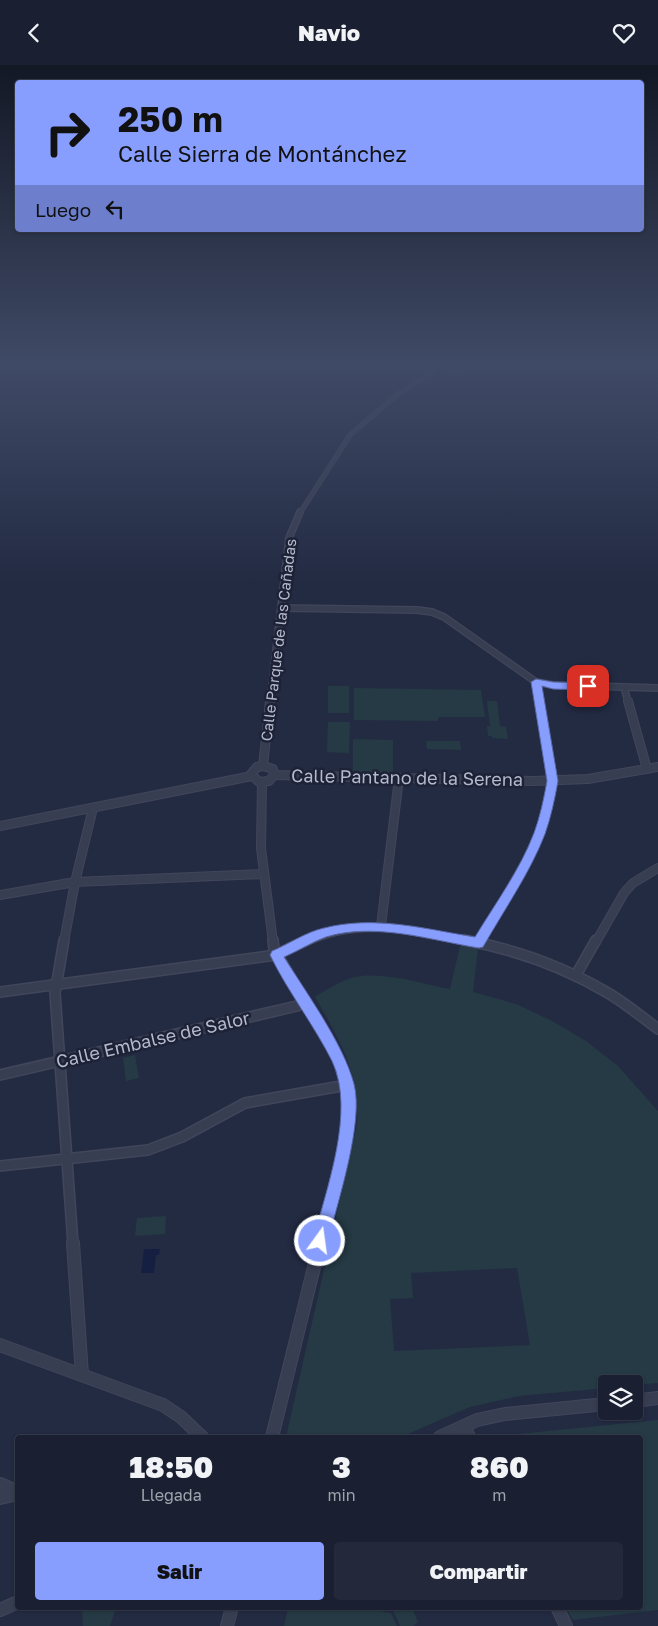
<!DOCTYPE html>
<html lang="es">
<meta charset="utf-8">
<style>
:root{--surface:#1a2032;--page:#23283a;--text:#f1f3f6;--muted:#9fa3ac;--line:#383e4d;--accent:#879eff}
body{margin:0;font-family:"Golos Text",sans-serif;background:var(--page);color:var(--text);height:100vh;display:flex;flex-direction:column;font-size:19px;white-space:nowrap}
*{box-sizing:border-box;margin:0}
p{font-size:16px;color:var(--muted)}
.icon{flex:none;width:28px;height:28px;fill:none;stroke:currentColor;stroke-width:2;stroke-linecap:round;stroke-linejoin:round}
.map{position:relative;flex:1;overflow:hidden}
.drawer{position:absolute;left:15px;top:1370px;width:628px;height:175px;display:flex;flex-direction:column;background:var(--surface);border-radius:5px;box-shadow:0 1px 4px #0004,0 0 0 1px var(--line)}
.drawer>*{flex:none}
.top-card{position:absolute;left:15px;top:15px;width:629px;height:152px;border-radius:5px;box-shadow:0 1px 4px #0004,0 0 0 1px var(--line);background:#879eff;color:#111;overflow:hidden}
.fabs{position:absolute;left:598px;top:1310px;display:grid;gap:10px}
.fabs a{display:grid;place-items:center;width:45px;height:45px;border-radius:5px;background:var(--surface);box-shadow:0 1px 4px #0004,0 0 0 1px var(--line);font-size:25px}
.pin{position:absolute;display:grid;place-items:center;width:42px;height:42px;color:#fff;margin:-21px;border-radius:10px;box-shadow:0 2px 8px #0006}
.me{position:absolute;width:55px;margin:-28px;rotate:14deg;stroke-linejoin:round;filter:drop-shadow(0 0 4px #0008)}
.turn{display:flex;align-items:center;gap:18px;height:105px;padding:0 20px;font-size:22px}
.turn .icon{width:65px;height:65px;stroke-width:2.5}
.turn b{display:block;font-size:35px;line-height:42px}
.then{display:flex;align-items:center;height:48px;padding:0 20px;background:#0003;gap:10px;font-size:19px}
.eta{display:flex;justify-content:space-evenly;align-items:center;height:85px;text-align:center}
.eta b{font-size:30px;font-weight:800;line-height:35px}
.primary-button{display:flex;gap:10px;margin-top:auto;padding:10px 20px}
.primary-button a{flex:1;height:58px;border-radius:5px;background:var(--accent);color:#111;font-size:20px;font-weight:800;line-height:58px;text-align:center}
.primary-button a+a{background:var(--page);color:var(--text)}
header{display:flex;justify-content:space-between;align-items:center;height:65px;padding:0 20px;background:var(--surface);font-size:22px;font-weight:800}
.map>svg:first-child{display:block}
.green{fill:#253a44;fill-rule:evenodd}
.water{fill:#151f42}
.lines{fill:none;stroke-linecap:round;stroke-linejoin:round}
.street-far4-casing{stroke:#42465b;stroke-width:5.5}
.street-far3-casing{stroke:#42465b;stroke-width:8}
.street-far2-casing{stroke:#42465b;stroke-width:10}
.street-far1-casing{stroke:#42465b;stroke-width:12}
.street-casing{stroke:#42465b;stroke-width:14}
.street-far4{stroke:#383e52;stroke-width:4.5}
.street-far3{stroke:#383e52;stroke-width:5.5}
.street-far2{stroke:#383e52;stroke-width:8}
.street-far1{stroke:#383e52;stroke-width:9}
.street{stroke:#383e52;stroke-width:12}
.route{fill:#879eff;stroke:#5867a6}
.labels{text-anchor:middle;stroke-width:5;stroke-linejoin:round;paint-order:stroke}
.far-street-label{font-size:15px;fill:#b5b9cc;stroke:#1d2237}
.street-label{font-size:18px;fill:#b5b9cc;stroke:#1d2237}
</style>
<header><svg class="icon" aria-label="back" viewBox="0 0 24 24"><path d="M15 5l-7 7 7 7"/></svg>Navio<svg class="icon" aria-label="heart" viewBox="0 0 24 24"><path d="M12 20l-8-8c-3-5 5-10 8-4 3-6 11-1 8 4z"/></svg></header>
<div class="map">
<svg width="658" height="1561" viewBox="0 0 658 1561">
<rect width="100%" height="100%" fill="#232b43"/>
<g class="green">
<rect x="328" y="621" width="21" height="27"/>
<path d="M354 623 481 625 485 652H438V656L354 655Z"/>
<path d="M487 636H497L500 661 506 662 508 674 492 673V671H488L487 661H490Z"/>
<path d="M328 657H350L349 688 327 687Z"/>
<path d="M353 674 393 675V708H353Z"/>
<path d="M426 676H460L461 685 427 684Z"/>
<path d="M460 881 478 883 473 927 516 939 552 956 586 976 618 1001 658 1046V1318L634 1320V1319H606V1323L519 1331 470 1342 401 1372H286L357 1060C360 1007 340 976 315 932 329 923 345 913 361 911 390 908 422 919 450 924ZM517 1203 530 1280 394 1286 390 1234 413 1233 411 1208Z"/>
<path d="M135 990 139 1013 126 1016 123 993Z"/>
<path d="M166 1151 165 1169 135 1171 137 1153Z"/>
<path d="M658 1355V1545L573 1555 566 1543 640 1542V1372H499L508 1370Z"/>
<path d="M82 1543H116L110 1561H83Z"/>
<path d="M288 1543H375L384 1547 391 1548 397 1561H284Z"/>
<path d="M392 1543H412L418 1557 413 1561H400Z"/>
</g>
<path class="water" d="M144 1184H160L159 1190H156L154 1208H141Z"/>
<g class="lines">
<defs>
<g id="street-far4">
<path d="M445 298 457 309"/>
<path d="M507 298 520 305"/>
<path d="M654 300 658 301"/>
<path d="M454 306 498 298"/>
<path d="M300 448 350 370 398 329 432 308 437 298"/>
</g>
<g id="street-far3">
<path d="M281 543 417 545 432 547 444 552 536 617 553 620 658 623"/>
<path d="M536 617 539 637"/>
<path d="M624 622 628 637"/>
<path d="M270 637 289 473 300 447"/>
</g>
<g id="street-far2">
<path d="M628 636 647 704"/>
<path d="M263 701 270 636"/>
<path d="M263 701 273 704 274 710 269 716 259 717 251 709 257 702Z"/>
<path d="M274 710 533 716 588 714 658 702"/>
<path d="M262 717 261 783 273 877"/>
<path d="M0 761 252 711"/>
<path d="M0 830 75 817 264 809"/>
<path d="M381 861 399 713"/>
<path d="M64 877 75 817 93 743"/>
<path d="M305 877C361 850 412 866 471 877"/>
<path d="M480 877 526 797 539 769 545 749 552 716 539 636"/>
<path d="M596 877 624 828 633 818 658 803"/>
</g>
<g id="street-far1">
<path d="M64 875 55 928 73 1179"/>
<path d="M273 875 274 884 338 994 348 1029V1050L343 1085 320 1179"/>
<path d="M464 875C514 884 564 902 608 928 625 938 642 952 658 964"/>
<path d="M479 878 480 875"/>
<path d="M576 910 596 875"/>
<path d="M0 927 276 890 307 875"/>
<path d="M0 1010 297 941 305 937"/>
<path d="M0 1101 148 1085 182 1072 245 1038 347 1020"/>
</g>
<g id="street">
<path d="M73 1178 82 1310"/>
<path d="M0 1280 163 1340 181 1352 202 1372"/>
<path d="M634 1336 658 1333"/>
<path d="M464 1361 469 1372"/>
<path d="M272 1372 320 1178"/>
<path d="M440 1372 477 1355 505 1349 606 1339"/>
<path d="M0 1419 18 1427"/>
<path d="M0 1433 18 1429"/>
<path d="M557 1542 566 1561"/>
<path d="M0 1545 18 1537"/>
<path d="M227 1561 232 1542"/>
</g>
</defs>
<use href="#street-far4" class="street-far4-casing"/>
<use href="#street-far3" class="street-far3-casing"/>
<use href="#street-far2" class="street-far2-casing"/>
<use href="#street-far1" class="street-far1-casing"/>
<use href="#street" class="street-casing"/>
<use href="#street-far4" class="street-far4"/>
<use href="#street-far3" class="street-far3"/>
<use href="#street-far2" class="street-far2"/>
<use href="#street-far1" class="street-far1"/>
<use href="#street" class="street"/>
</g>
<linearGradient id="sky" x2="0" y2="1"><stop stop-color="#131825"/><stop offset="0.58" stop-color="#3f4a66"/><stop offset="1" stop-color="#3f4a66" stop-opacity="0"/></linearGradient>
<rect width="658" height="517" fill="url(#sky)"/>
<path class="route" d="M536 614 553 617 588 618 593 621 588 625 553 624 542 621 558 716C555 733 551 752 545 769 530 808 504 845 483 882L479 883C430 875 375 857 326 872 312 877 298 886 284 892 307 929 343 978 354 1019 364 1057 338 1136 328 1176L326 1181 320 1183 315 1181 313 1176C326 1124 356 1046 332 996 314 960 288 927 270 890L272 886C289 879 306 867 324 863 375 850 425 864 475 872 495 839 520 805 534 768 540 752 544 733 547 716L531 617Z"/>
<g class="labels">
<g class="far-street-label">
<text transform="translate(279 575) rotate(-83)" y="5">Calle Parque de las Cañadas</text>
</g>
<g class="street-label">
<text transform="translate(407 713) rotate(1)" y="6">Calle Pantano de la Serena</text>
<text transform="translate(153 975) rotate(-13)" y="6">Calle Embalse de Salor</text>
</g>
</g>
</svg>
<div class="fabs">
<a><svg class="icon" aria-label="layers" viewBox="0 0 24 24"><path d="M12 4l9 5-9 5-9-5zM3 14l9 5 9-5"/></svg></a>
</div>
<div class="pin" style="left:588px;top:621px;background:#d93025"><svg class="icon" aria-label="arrive" viewBox="0 0 24 24"><path d="M6 21V4h12l-3 4 3 4H6"/></svg></div>
<svg class="me" style="left:320px;top:1176px" viewBox="-20 -20 40 40"><circle r="17" fill="#879eff" stroke="#fff" stroke-width="3"/><path d="M0-11L8 9 0 5-8 9z" fill="#fff"/></svg>
<div class="top-card">
<div class="turn"><svg class="icon" aria-label="right" viewBox="0 0 24 24"><path d="M7 20v-9h11M14 6l5 5-5 5"/></svg><div><b>250 m</b>Calle Sierra de Montánchez</div></div>
<div class="then">Luego<svg class="icon" aria-label="left" viewBox="0 0 24 24"><path d="M17 20v-9H6M10 6l-5 5 5 5"/></svg></div>
</div>
<section class="drawer">
<div class="eta">
<div><b>18:50</b><p>Llegada</p></div>
<div><b>3</b><p>min</p></div>
<div><b>860</b><p>m</p></div>
</div>
<div class="primary-button"><a>Salir</a><a>Compartir</a></div>
</section>
</div>
